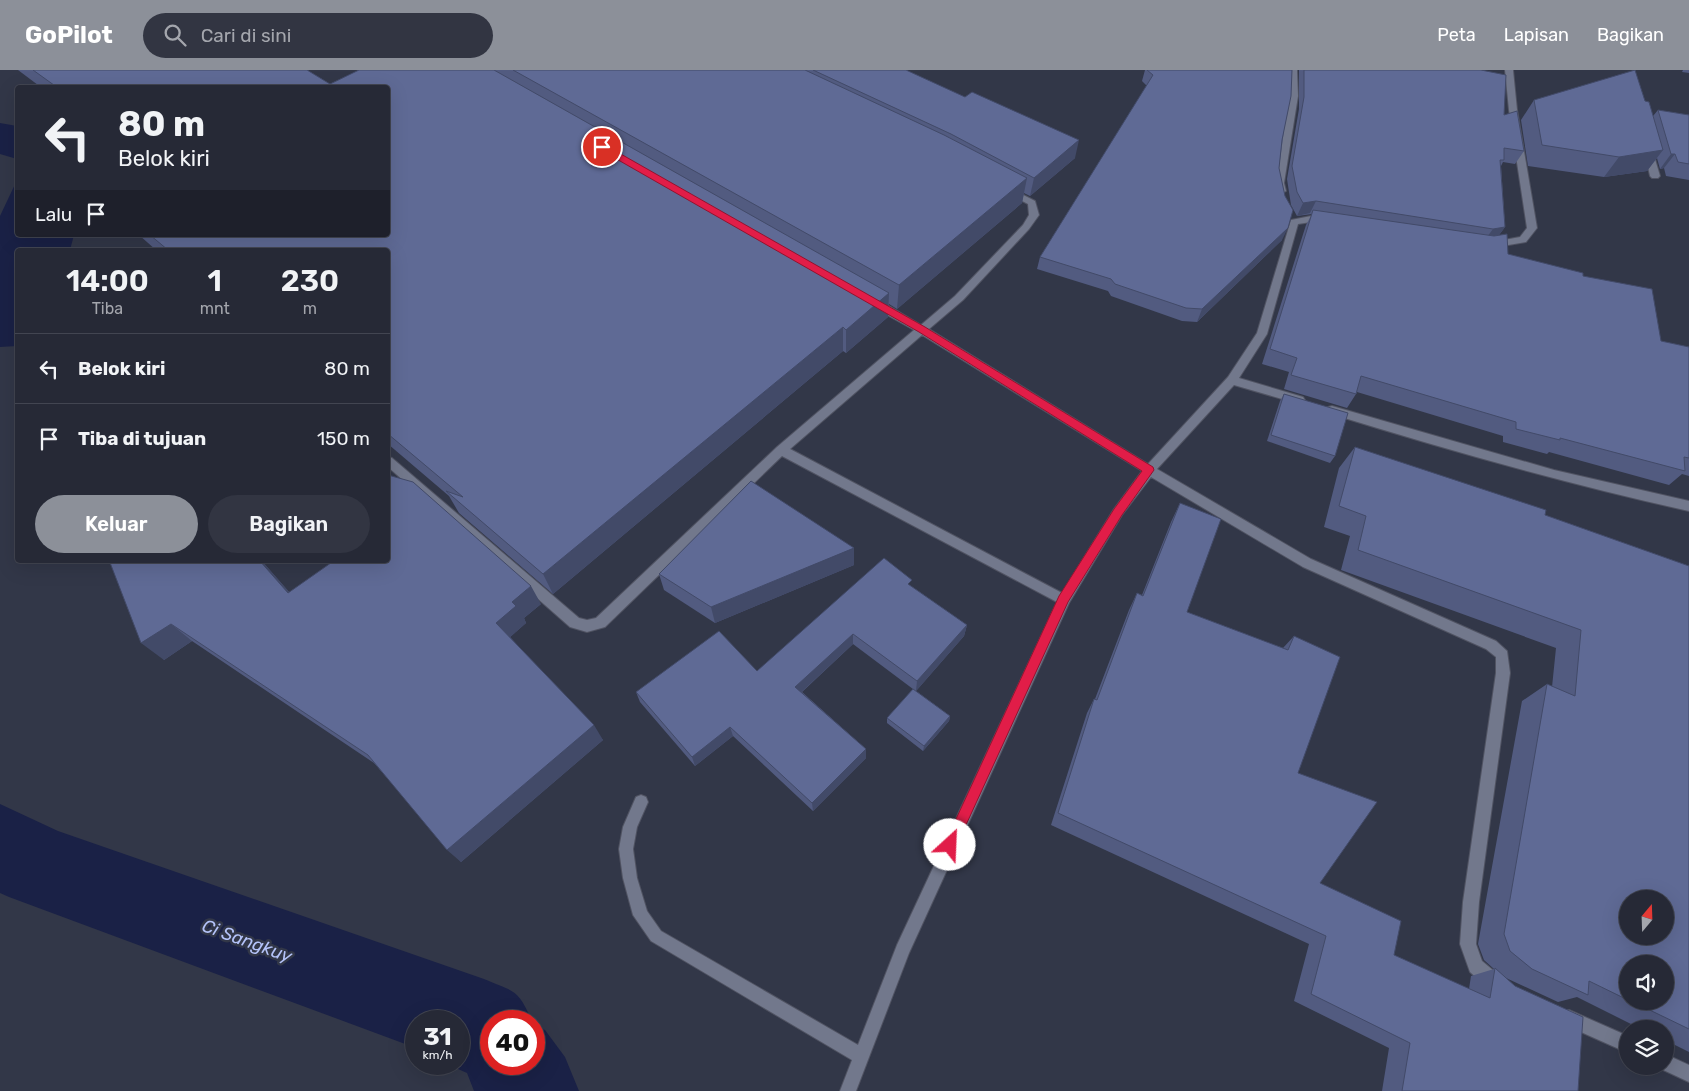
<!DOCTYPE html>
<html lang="id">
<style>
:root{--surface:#262936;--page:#323542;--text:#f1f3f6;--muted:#a4a6ad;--line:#424551;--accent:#8c9099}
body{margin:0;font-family:Rubik,sans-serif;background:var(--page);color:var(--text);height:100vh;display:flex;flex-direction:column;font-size:19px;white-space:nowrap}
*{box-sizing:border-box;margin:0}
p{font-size:16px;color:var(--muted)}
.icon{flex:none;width:28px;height:28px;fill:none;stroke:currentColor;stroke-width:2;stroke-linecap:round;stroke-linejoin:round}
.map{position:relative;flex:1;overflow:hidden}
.details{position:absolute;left:15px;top:178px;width:375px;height:315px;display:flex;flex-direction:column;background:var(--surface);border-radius:5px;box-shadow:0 5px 20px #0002,0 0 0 1px var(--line)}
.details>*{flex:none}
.hud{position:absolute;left:15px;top:15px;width:375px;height:152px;border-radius:5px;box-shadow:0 5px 20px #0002,0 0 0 1px var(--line);background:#262936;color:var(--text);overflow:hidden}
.needle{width:32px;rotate:19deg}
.tools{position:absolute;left:1619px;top:820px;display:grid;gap:10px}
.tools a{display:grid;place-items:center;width:55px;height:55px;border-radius:50%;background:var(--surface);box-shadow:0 5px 20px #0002,0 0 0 1px var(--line);font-size:25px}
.speed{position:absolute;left:405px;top:940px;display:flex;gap:10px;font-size:25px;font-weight:700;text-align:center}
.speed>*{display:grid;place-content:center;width:65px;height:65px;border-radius:50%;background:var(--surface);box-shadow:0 5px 20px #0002,0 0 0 1px var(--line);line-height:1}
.speed small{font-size:12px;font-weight:400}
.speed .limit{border:8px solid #d22;background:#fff;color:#111}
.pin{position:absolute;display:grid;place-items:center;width:42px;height:42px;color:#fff;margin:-21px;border:2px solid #fff;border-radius:50%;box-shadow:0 1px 5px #0007}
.me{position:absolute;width:55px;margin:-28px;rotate:25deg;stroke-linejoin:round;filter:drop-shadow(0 0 4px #0008)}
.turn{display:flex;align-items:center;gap:18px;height:105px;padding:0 20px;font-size:22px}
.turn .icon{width:65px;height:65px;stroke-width:2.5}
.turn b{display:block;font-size:35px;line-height:42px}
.then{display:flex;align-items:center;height:48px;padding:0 20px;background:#0003;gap:10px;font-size:19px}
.eta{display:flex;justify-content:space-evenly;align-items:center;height:85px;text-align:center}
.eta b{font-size:30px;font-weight:600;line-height:35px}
.action{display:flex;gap:10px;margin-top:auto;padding:10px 20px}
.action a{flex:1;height:58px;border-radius:30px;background:var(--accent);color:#fff;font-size:20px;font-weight:600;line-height:58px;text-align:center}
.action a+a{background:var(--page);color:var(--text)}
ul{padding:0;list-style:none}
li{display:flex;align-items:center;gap:15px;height:70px;padding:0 20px;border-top:1px solid var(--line)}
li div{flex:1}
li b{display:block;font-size:19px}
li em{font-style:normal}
header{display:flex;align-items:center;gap:30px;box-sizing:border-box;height:70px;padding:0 25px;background:var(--accent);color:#fff}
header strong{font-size:24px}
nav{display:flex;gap:28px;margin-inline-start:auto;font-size:18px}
.search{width:350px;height:45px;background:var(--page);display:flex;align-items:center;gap:12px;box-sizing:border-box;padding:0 18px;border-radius:28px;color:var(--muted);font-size:19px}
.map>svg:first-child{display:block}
.water{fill:#1a2146}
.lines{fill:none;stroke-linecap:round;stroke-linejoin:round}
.river{fill:#1a2146;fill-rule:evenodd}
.minor-casing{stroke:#505362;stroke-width:2}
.minor{fill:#72788c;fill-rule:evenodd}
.wall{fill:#525b80;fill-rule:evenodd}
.shaded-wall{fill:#424a68}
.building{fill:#5f6a95;stroke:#424a68;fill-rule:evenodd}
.route{fill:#e11d48;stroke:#92132f}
.labels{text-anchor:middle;stroke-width:5;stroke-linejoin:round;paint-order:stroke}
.near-water-label{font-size:18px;font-style:italic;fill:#b4c3f9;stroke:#323748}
</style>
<header>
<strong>GoPilot</strong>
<div class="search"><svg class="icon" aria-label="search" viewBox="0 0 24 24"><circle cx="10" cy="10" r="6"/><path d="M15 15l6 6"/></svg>Cari di sini</div>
<nav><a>Peta</a><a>Lapisan</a><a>Bagikan</a></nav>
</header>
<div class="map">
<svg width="1689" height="1021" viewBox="0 0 1689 1021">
<rect width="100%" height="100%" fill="#323748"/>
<g class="water">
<path d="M0 53 17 56V89L0 84Z"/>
<path d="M17 110 18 165H74L70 180H18L17 276 0 277V146Z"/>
</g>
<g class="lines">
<path class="river" d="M0 734 58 761 484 909C515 922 518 919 532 951H491V994H534V955L545 960 565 987 579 1021H474L467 1003 458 999 454 994H459V951H416V978L9 827 0 823Z"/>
<defs>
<g id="minor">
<path d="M1289 0H1297L1298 26 1284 113 1286 121 1281 124 1276 121 1274 113 1290 26Z"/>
<path d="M1505 0H1513L1517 40 1537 158 1526 172 1491 178 1488 177V173L1520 167 1527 158 1509 40Z"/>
<path d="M1648 76 1652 79 1660 106 1658 108H1652L1650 106 1644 79Z"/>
<path d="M1008 117 1035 131 1039 145 1029 159 963 230 929 259 1148 394 1228 307 1257 263 1291 150 1311 146 1328 150 1330 152 1325 155 1311 152 1298 154 1267 264 1239 308 1303 327 1305 330 1303 333 1299 334 1234 315 1157 399 1311 489 1496 571 1507 581 1510 603 1479 832 1476 874 1482 891 1500 906 1502 912 1500 918 1494 920 1488 918 1470 902 1460 874 1463 832 1496 603V587L1486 579 1303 497 1151 407 1122 445 1069 533 909 883 856 1021H840L852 990 651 871 633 845 623 808 619 779 623 757 636 727 641 725 646 727 648 732 637 757 633 779 637 808 647 841 661 861 858 975 897 875 1057 532 782 386 605 557 587 562 570 557 388 397V387L392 388 579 548 587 550 596 548 777 377 914 260 871 236V230H879L921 255 955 226 1023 155 1029 145 1028 134 1005 122 1003 120ZM922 265 1142 401 1114 439 1062 523 790 379Z"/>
<path d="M1332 336 1554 400 1689 431V441C1567 414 1447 380 1328 343L1326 340 1328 337Z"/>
<path d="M1569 940 1628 966V983L1563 954 1561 948 1563 942Z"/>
<path d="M1665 984 1689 995V1012L1659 998V996H1665Z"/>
</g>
</defs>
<use href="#minor" class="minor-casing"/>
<use href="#minor" class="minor"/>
</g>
<g class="wall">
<path d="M18 0H307L330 14 359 0H906L1075 88 1030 126 1024 123 1022 133 897 239 889 234 888 247 846 283 843 281 553 524 459 443 449 426 388 374V180H156L139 165H388V18H42Z"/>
<path d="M1145 0H1292L1279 98 1282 170 1197 252 1182 251 1111 226 1108 221 1037 199 1040 187 1147 16 1142 11Z"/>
<path d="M1299 0H1481L1524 81 1515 94 1503 92 1501 96 1505 157 1499 165 1508 184 1583 206 1661 271 1689 277V406L1682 404 1669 415 1549 382 1547 384 1503 372V366L1357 322 1356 324 1347 338 1284 319 1289 302 1262 294 1306 155 1312 144 1297 146 1291 135 1287 109 1299 39Z"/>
<path d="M1683 0H1689V3L1682 2Z"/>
<path d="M1534 30 1645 31 1653 46 1658 40 1689 45V110L1666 106 1664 98 1660 99 1657 88 1647 101 1604 107 1528 96 1521 50Z"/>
<path d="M1284 324 1335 386 1330 393 1267 371 1280 331Z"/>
<path d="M1355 377 1545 445 1689 496V982L1665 970V959H1641L1577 927 1558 932 1506 908 1578 1021H1382L1389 978 1294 931 1309 874 1051 755 1087 643 1094 629H1095L1129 540 1137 523 1142 525 1171 452 1180 433 1187 542 1283 578 1294 566 1298 703 1320 813 1394 885 1469 919 1471 906 1494 899 1484 890 1478 874 1522 631 1547 614 1552 617 1556 578 1341 500 1350 466 1324 457 1339 398ZM1628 894 1665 931H1628Z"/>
<path d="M109 490H261L289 522 541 534 524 548 526 553 510 567 603 670 461 792 374 693 192 571 164 590Z"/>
<path d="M854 495 715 553 664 520 659 504Z"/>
<path d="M911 516 967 555 964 566 916 621 950 646 949 651 923 681 887 653V648L913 619 853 574 802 622 866 679V688L813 741 733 666 695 696 640 632 636 622 757 601Z"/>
</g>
<g class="shaded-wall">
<path d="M1079 70 1075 88 1030 126 1034 108Z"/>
<path d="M1663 80 1647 101 1604 107 1619 87Z"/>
<path d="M1671 84H1675L1664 98 1660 99Z"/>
<path d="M1027 108 1022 133 897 239 899 215Z"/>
<path d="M1316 131 1310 143 1297 146 1303 133Z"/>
<path d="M1505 157 1496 169 1484 171 1493 159Z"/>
<path d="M1288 158 1282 170 1197 252 1202 239Z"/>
<path d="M889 223 888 247 846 283V260Z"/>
<path d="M843 257V281L553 524 543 504Z"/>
<path d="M854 478V495L715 553 711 537Z"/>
<path d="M259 490H261L305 540 288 523Z"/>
<path d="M531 516 541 534 524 548 526 553 507 570 496 553 512 532Z"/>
<path d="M171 554 192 571 164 590 141 573Z"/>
<path d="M967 555 964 566 916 621 917 611Z"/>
<path d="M853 564V574L796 627 795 617Z"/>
<path d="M950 646 949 651 923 681 924 676Z"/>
<path d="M594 655 603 670 461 792 447 780Z"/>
<path d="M730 657 733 666 695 696 692 687Z"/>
<path d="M866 679V688L813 741 812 733Z"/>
</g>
<g class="building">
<path d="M33 0H307L330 14 359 0H494L889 223 846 260 843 257 543 504 446 421 463 427 388 364V180H168L150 165H388V18H58Z"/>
<path d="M513 0H805L944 65 1027 108 899 215Z"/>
<path d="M813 0H906L965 27 972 22 1079 70 1034 108 951 64Z"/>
<path d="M1147 0H1292L1291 26 1282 70 1279 98 1285 126 1293 140 1288 158 1202 239 1186 238 1115 214 1111 209 1040 187 1153 5Z"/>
<path d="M1304 0H1481L1506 5 1504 45 1517 41 1524 81 1504 78V90H1500L1505 157 1493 159 1316 131 1303 133 1297 122 1292 96 1304 27Z"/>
<path d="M1635 0 1645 31 1649 32 1663 80 1619 87 1542 75 1534 30Z"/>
<path d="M1658 40 1689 45V94L1678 92 1675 84H1671Z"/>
<path d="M1313 140 1494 166 1507 164 1508 184 1583 203V206L1652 219 1661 271 1689 277V388L1684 387 1685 401 1560 368V370L1516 359V352L1361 306 1356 324 1291 305 1297 288 1270 279Z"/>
<path d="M1284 324 1348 343 1335 386 1271 365Z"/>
<path d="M1355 377 1546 440 1545 445 1689 496V959L1631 931H1665V894H1628V930L1589 911 1588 925 1532 899 1510 881 1504 864 1547 614 1575 626 1581 560 1358 480 1366 446 1339 436ZM1628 829H1665V866H1628Z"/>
<path d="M388 405 413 412 531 516 512 532 516 536 496 553 594 655 447 780 368 685 171 554 141 573 109 490H259L288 523 335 490H388Z"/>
<path d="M751 411 854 478 711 537 659 504Z"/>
<path d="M1180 433 1221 449 1187 542 1288 580 1294 566 1340 587 1298 703 1377 732 1320 813 1401 851 1394 885 1490 928 1495 898 1515 916 1583 947 1578 1021H1402L1410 973 1311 924 1326 866 1058 743 1094 629 1097 630 1137 523 1143 526Z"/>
<path d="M884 488 912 510 908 514 967 555 917 611 853 564 795 617 866 679 812 733 730 657 692 687 636 622 719 561 757 601Z"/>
<path d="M913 619 950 646 924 676 887 648Z"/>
</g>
<path class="route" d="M599 75H605L925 257 1153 397 1154 400 1122 445 1068 532 955 779 950 781 946 779 944 775 1059 526 1114 439 1142 401 919 262 599 79Z"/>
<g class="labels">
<g class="near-water-label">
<text transform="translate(247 871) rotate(20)" y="6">Ci Sangkuy</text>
</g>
</g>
</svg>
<div class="tools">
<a><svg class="needle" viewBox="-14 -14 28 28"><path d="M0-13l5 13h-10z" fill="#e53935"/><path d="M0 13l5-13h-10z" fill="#a4a6ad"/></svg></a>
<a><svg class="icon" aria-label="sound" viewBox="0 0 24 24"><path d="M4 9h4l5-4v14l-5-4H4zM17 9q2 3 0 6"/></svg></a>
<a><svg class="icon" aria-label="layers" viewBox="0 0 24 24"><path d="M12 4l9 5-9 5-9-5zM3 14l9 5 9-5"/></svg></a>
</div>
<div class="speed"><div>31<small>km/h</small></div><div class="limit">40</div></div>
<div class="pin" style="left:602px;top:77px;background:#d93025"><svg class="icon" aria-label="arrive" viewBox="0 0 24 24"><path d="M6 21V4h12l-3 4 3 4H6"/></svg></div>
<svg class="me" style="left:950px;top:775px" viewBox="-20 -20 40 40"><circle r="19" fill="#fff"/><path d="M0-13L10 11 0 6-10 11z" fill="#e11d48"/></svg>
<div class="hud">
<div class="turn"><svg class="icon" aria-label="left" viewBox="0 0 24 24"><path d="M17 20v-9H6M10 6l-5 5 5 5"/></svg><div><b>80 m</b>Belok kiri</div></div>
<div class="then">Lalu<svg class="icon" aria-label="arrive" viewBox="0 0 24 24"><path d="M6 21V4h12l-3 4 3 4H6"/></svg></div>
</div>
<section class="details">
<div class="eta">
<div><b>14:00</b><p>Tiba</p></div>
<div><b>1</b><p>mnt</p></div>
<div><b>230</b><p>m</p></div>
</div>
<ul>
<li><svg class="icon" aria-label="left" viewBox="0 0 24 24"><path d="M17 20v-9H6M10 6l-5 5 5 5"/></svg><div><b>Belok kiri</b></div><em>80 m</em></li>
<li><svg class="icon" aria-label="arrive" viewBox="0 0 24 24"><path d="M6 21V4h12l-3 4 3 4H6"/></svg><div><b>Tiba di tujuan</b></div><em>150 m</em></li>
</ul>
<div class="action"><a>Keluar</a><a>Bagikan</a></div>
</section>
</div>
